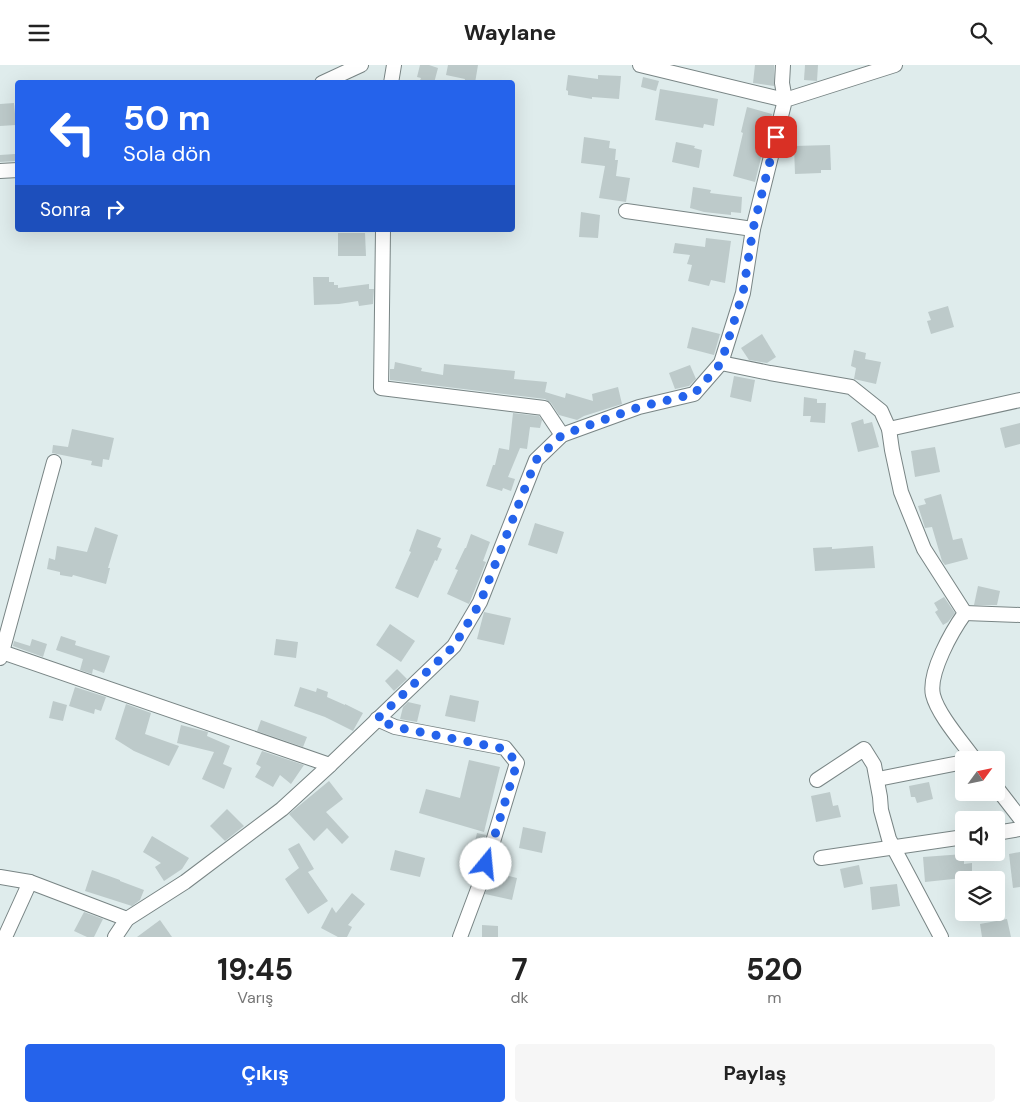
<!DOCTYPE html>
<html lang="tr">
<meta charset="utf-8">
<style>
:root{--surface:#fff;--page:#f6f6f6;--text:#222;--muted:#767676;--accent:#2563eb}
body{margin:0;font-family:"DM Sans",sans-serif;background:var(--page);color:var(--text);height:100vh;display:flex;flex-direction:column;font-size:19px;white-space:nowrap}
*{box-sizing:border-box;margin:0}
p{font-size:16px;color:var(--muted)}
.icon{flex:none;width:28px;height:28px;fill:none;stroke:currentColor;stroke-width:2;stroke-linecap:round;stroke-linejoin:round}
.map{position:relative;height:872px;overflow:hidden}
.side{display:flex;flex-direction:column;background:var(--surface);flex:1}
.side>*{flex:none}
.top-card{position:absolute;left:15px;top:15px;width:500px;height:152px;border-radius:5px;box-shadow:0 5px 20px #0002;background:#2563eb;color:#fff;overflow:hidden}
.needle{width:32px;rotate:57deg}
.tools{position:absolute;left:955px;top:686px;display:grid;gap:10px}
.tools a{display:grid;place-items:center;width:50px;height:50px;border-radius:5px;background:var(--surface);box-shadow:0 5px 20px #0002;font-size:25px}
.pin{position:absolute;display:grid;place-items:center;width:42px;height:42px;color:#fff;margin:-21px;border-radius:10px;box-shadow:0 2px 8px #0006}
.me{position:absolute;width:55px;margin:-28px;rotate:17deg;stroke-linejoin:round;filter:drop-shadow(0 0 4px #0008)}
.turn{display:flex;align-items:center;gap:18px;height:105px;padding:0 25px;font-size:22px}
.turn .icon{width:65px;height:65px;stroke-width:2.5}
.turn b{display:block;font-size:35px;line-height:42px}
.then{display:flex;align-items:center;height:48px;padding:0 25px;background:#0003;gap:10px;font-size:19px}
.eta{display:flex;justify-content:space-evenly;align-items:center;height:85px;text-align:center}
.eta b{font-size:30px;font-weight:700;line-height:35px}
.button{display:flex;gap:10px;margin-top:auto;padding:10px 25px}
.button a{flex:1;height:58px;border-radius:5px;background:var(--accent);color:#fff;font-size:20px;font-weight:700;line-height:58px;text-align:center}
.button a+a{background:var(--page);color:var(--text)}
header{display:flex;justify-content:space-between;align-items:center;height:65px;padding:0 25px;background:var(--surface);font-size:22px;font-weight:700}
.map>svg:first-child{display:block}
.building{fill:#bdcaca}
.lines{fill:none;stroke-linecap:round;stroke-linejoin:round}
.minor-casing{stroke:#798585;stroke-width:16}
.minor{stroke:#fff;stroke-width:14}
.route{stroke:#2563eb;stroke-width:9;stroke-dasharray:0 16.2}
</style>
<header><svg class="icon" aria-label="menu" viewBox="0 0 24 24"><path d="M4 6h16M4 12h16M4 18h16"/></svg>Waylane<svg class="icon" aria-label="search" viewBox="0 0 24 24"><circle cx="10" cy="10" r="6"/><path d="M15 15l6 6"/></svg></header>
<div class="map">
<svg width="1020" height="872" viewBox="0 0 1020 872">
<rect width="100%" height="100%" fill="#dfecec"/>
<g class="building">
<path d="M420 0H429L438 3 434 18H419L421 13 417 12Z"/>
<path d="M448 0H478L475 18H464L465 14 446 10Z"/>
<path d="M755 0H774V21L753 18Z"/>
<path d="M805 0H818L817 16 804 15Z"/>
<path d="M568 10 598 14V10L621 11 619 34 592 32V34L568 30V26L566 25Z"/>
<path d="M643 12 659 16 656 26 641 22Z"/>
<path d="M660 24 718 34 714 61 704 59 703 63 655 55Z"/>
<path d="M14 38 16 60 0 61V39Z"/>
<path d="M747 42 772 49 755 117 733 111 743 68 741 67Z"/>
<path d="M584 72 610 76 609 83 616 84 615 95H618L616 111 630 113 626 137 599 133 605 101 581 98Z"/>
<path d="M676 77 695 81 694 83 702 85 699 103 672 97Z"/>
<path d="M830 80 831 105H821V108L795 109 794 81Z"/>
<path d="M15 89 16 96 0 97V90Z"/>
<path d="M693 122 711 125 710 128 742 132 741 148 731 147V150L704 147 690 143Z"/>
<path d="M581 147 600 150 598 173 579 172Z"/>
<path d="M338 168H365L366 191H338Z"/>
<path d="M706 173 731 176 725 218 711 215 709 221 688 216 692 200 687 199 690 190 673 188 675 178 705 182Z"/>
<path d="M313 212H329V217H334V220H338V223L369 219V224H374L373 239 359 241 358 236 339 239 314 240Z"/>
<path d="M948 241 954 262 931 269 927 256 931 255 928 247Z"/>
<path d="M692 262 720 269 714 290 687 283Z"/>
<path d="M762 269 776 292 767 298 749 295 741 283Z"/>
<path d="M854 285 866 288 865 294 881 297 876 319 854 314 856 303 851 301Z"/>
<path d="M395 297 422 303 421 306 443 310 444 299 515 306 514 314 547 317 545 327 565 333 566 328 593 336 592 329 618 322 622 339 584 351 577 355 559 350 551 338 545 334 390 315V304H394Z"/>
<path d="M690 300 696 314 689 321 675 324 669 308Z"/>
<path d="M734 311 755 315 751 337 730 332Z"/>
<path d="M804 332 817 334V338H826L825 358 810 357 811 351H803Z"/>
<path d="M513 348 539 351 542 355 540 363 530 362 527 384 520 383 508 412 515 414 511 426 503 423 502 426 486 421 493 400H495L499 383 509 385Z"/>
<path d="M863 354 864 359 872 357 879 382 858 387 851 358Z"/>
<path d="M1020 358V379L1005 383 1000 363Z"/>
<path d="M72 364 114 373 109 395 103 394 102 402 91 400 92 396 52 388 53 380 68 382Z"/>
<path d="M935 382 940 407 915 412 911 386Z"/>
<path d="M941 429 953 475 962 473 968 494 945 500 942 496 932 462 925 463 918 441 926 439 924 434Z"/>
<path d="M535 458 564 467 557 489 528 480Z"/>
<path d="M95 462 118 470 108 503H110L106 519 73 510 72 512 60 510V507L47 504 49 493 55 495 57 481 87 487Z"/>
<path d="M417 464 441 473 437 482 442 484 437 496 435 495 418 533 395 523 411 487 409 486Z"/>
<path d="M471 469 490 477 483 496 486 497 469 539 447 529 458 505 455 504 465 483H466Z"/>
<path d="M873 481 875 503 815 506 813 483 832 482V484Z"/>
<path d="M978 521 1000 526 997 540H974Z"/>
<path d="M944 532 955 548 948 557 943 560 935 547 938 545 934 538Z"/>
<path d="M484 547 511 553 504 580 477 574Z"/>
<path d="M390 559 415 576 401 597 376 580Z"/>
<path d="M61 571 76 576 75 580 110 591 104 608 93 604 92 609 80 605 83 594 56 585Z"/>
<path d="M32 574 47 579 43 592 13 581 14 576 30 581Z"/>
<path d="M276 574 298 577 296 593 274 590Z"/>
<path d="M397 604 407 614 394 626 385 616Z"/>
<path d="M75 622 106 632 101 646 95 644 94 649 69 641Z"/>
<path d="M300 622 316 627 317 623 328 627 327 632 345 640V639L363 648 354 664 353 666 325 652 294 641Z"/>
<path d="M450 630 479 636 475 657 445 651Z"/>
<path d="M53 636 67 640 63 656 49 653Z"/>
<path d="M408 637 421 640 417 657 400 654 403 642Z"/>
<path d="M126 639 151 648 145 669 179 681 169 701 134 686 115 674Z"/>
<path d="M261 655 307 672 303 682 257 666Z"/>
<path d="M181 660 208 667 207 671 230 681 223 699 232 703 224 724 202 714 214 687 177 678Z"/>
<path d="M262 686 304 700 291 719 280 710 273 722 255 712 261 702 256 699Z"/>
<path d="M469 695 500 702 484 767 419 748 426 724 460 733Z"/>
<path d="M329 716 343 734 326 747 349 772 342 779 327 763 314 776 289 749Z"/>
<path d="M929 717 933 734 917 738 915 732H911L909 721Z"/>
<path d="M830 727 833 741 838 740 841 752 816 757 811 731Z"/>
<path d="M227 744 244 761 225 776 210 761Z"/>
<path d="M523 762 546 767 542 788 519 783Z"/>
<path d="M477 768 486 770 481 787 473 785Z"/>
<path d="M152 771 189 793 182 804 164 816 155 802 161 798 143 787Z"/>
<path d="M299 778 314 804 308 807 328 836 308 849 285 814 299 803 288 784Z"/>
<path d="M395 785 425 793 420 812 390 805Z"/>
<path d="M1020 787V822L1013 823 1009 789Z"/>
<path d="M964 789V799L972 798V812L925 817 923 792Z"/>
<path d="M859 800 863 819 844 823 840 804Z"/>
<path d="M92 805 120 815V816L144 825 140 835 132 841 85 826Z"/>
<path d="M493 807 517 813 512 835 485 829Z"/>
<path d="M897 819 900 841 872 845 870 822Z"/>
<path d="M352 828 365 839 348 860 352 862 347 872H338L321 863 332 842 336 848Z"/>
<path d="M84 847 103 854 94 872H87L74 866Z"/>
<path d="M1007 854 1011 872H982L980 859Z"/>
<path d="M160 855 172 872H137Z"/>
<path d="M482 860 498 861V872H482Z"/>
</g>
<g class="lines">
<defs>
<g id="minor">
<path d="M640 0 785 35 782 18 783 0"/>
<path d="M322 18 361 0"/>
<path d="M391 18 394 0"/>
<path d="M0 106 18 105"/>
<path d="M626 146 753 164"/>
<path d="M383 165 381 323 544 343 562 370"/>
<path d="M721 298 770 308 851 322 881 346 889 364 892 385 901 427 924 484 965 548C952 566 928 608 933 630 938 650 963 678 975 695"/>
<path d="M889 364 1020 335"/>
<path d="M965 548 1020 550"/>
<path d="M2 587 54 397"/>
<path d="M0 593 2 587 330 700"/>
<path d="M377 654 395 662 505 683 517 698 481 816 460 872"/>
<path d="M878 714 964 697"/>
<path d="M817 715 864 684 874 700 880 732 881 745 889 774 941 872"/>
<path d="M996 722 1020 753"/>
<path d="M996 768 1020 764"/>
<path d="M821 793 964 772"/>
<path d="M0 812 30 817 127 854"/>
<path d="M5 872 30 817"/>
<path d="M115 872 127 854 185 817 282 744 330 700 454 581 480 537 536 395 562 370 639 342 694 329 721 298 743 228 753 164 785 35 895 0"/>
</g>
</defs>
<use href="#minor" class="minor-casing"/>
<use href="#minor" class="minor"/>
</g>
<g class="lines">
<path class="route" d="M486 799 517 698 505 684 395 662 377 654 454 581 480 538 536 395 562 370 639 342 694 329 721 298 743 228 753 164 776 72"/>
</g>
</svg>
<div class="tools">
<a><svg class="needle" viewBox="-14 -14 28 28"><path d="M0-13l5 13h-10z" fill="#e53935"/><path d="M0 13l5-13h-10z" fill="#767676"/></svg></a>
<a><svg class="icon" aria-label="sound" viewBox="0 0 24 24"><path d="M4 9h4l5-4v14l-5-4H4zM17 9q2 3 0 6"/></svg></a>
<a><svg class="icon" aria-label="layers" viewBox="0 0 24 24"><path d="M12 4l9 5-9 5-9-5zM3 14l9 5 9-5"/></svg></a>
</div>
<div class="pin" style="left:776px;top:72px;background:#d93025"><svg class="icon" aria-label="arrive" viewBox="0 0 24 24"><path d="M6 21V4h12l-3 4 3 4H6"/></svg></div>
<svg class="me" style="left:486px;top:799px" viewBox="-20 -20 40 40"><circle r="19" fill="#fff"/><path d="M0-13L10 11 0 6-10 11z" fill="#2563eb"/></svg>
<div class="top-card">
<div class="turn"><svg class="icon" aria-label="left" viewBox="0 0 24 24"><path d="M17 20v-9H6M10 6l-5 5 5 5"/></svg><div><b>50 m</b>Sola dön</div></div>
<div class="then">Sonra<svg class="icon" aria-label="right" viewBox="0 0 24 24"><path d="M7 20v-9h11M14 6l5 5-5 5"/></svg></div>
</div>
</div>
<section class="side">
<div class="eta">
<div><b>19:45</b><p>Varış</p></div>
<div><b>7</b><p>dk</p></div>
<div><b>520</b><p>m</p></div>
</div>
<div class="button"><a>Çıkış</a><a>Paylaş</a></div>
</section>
